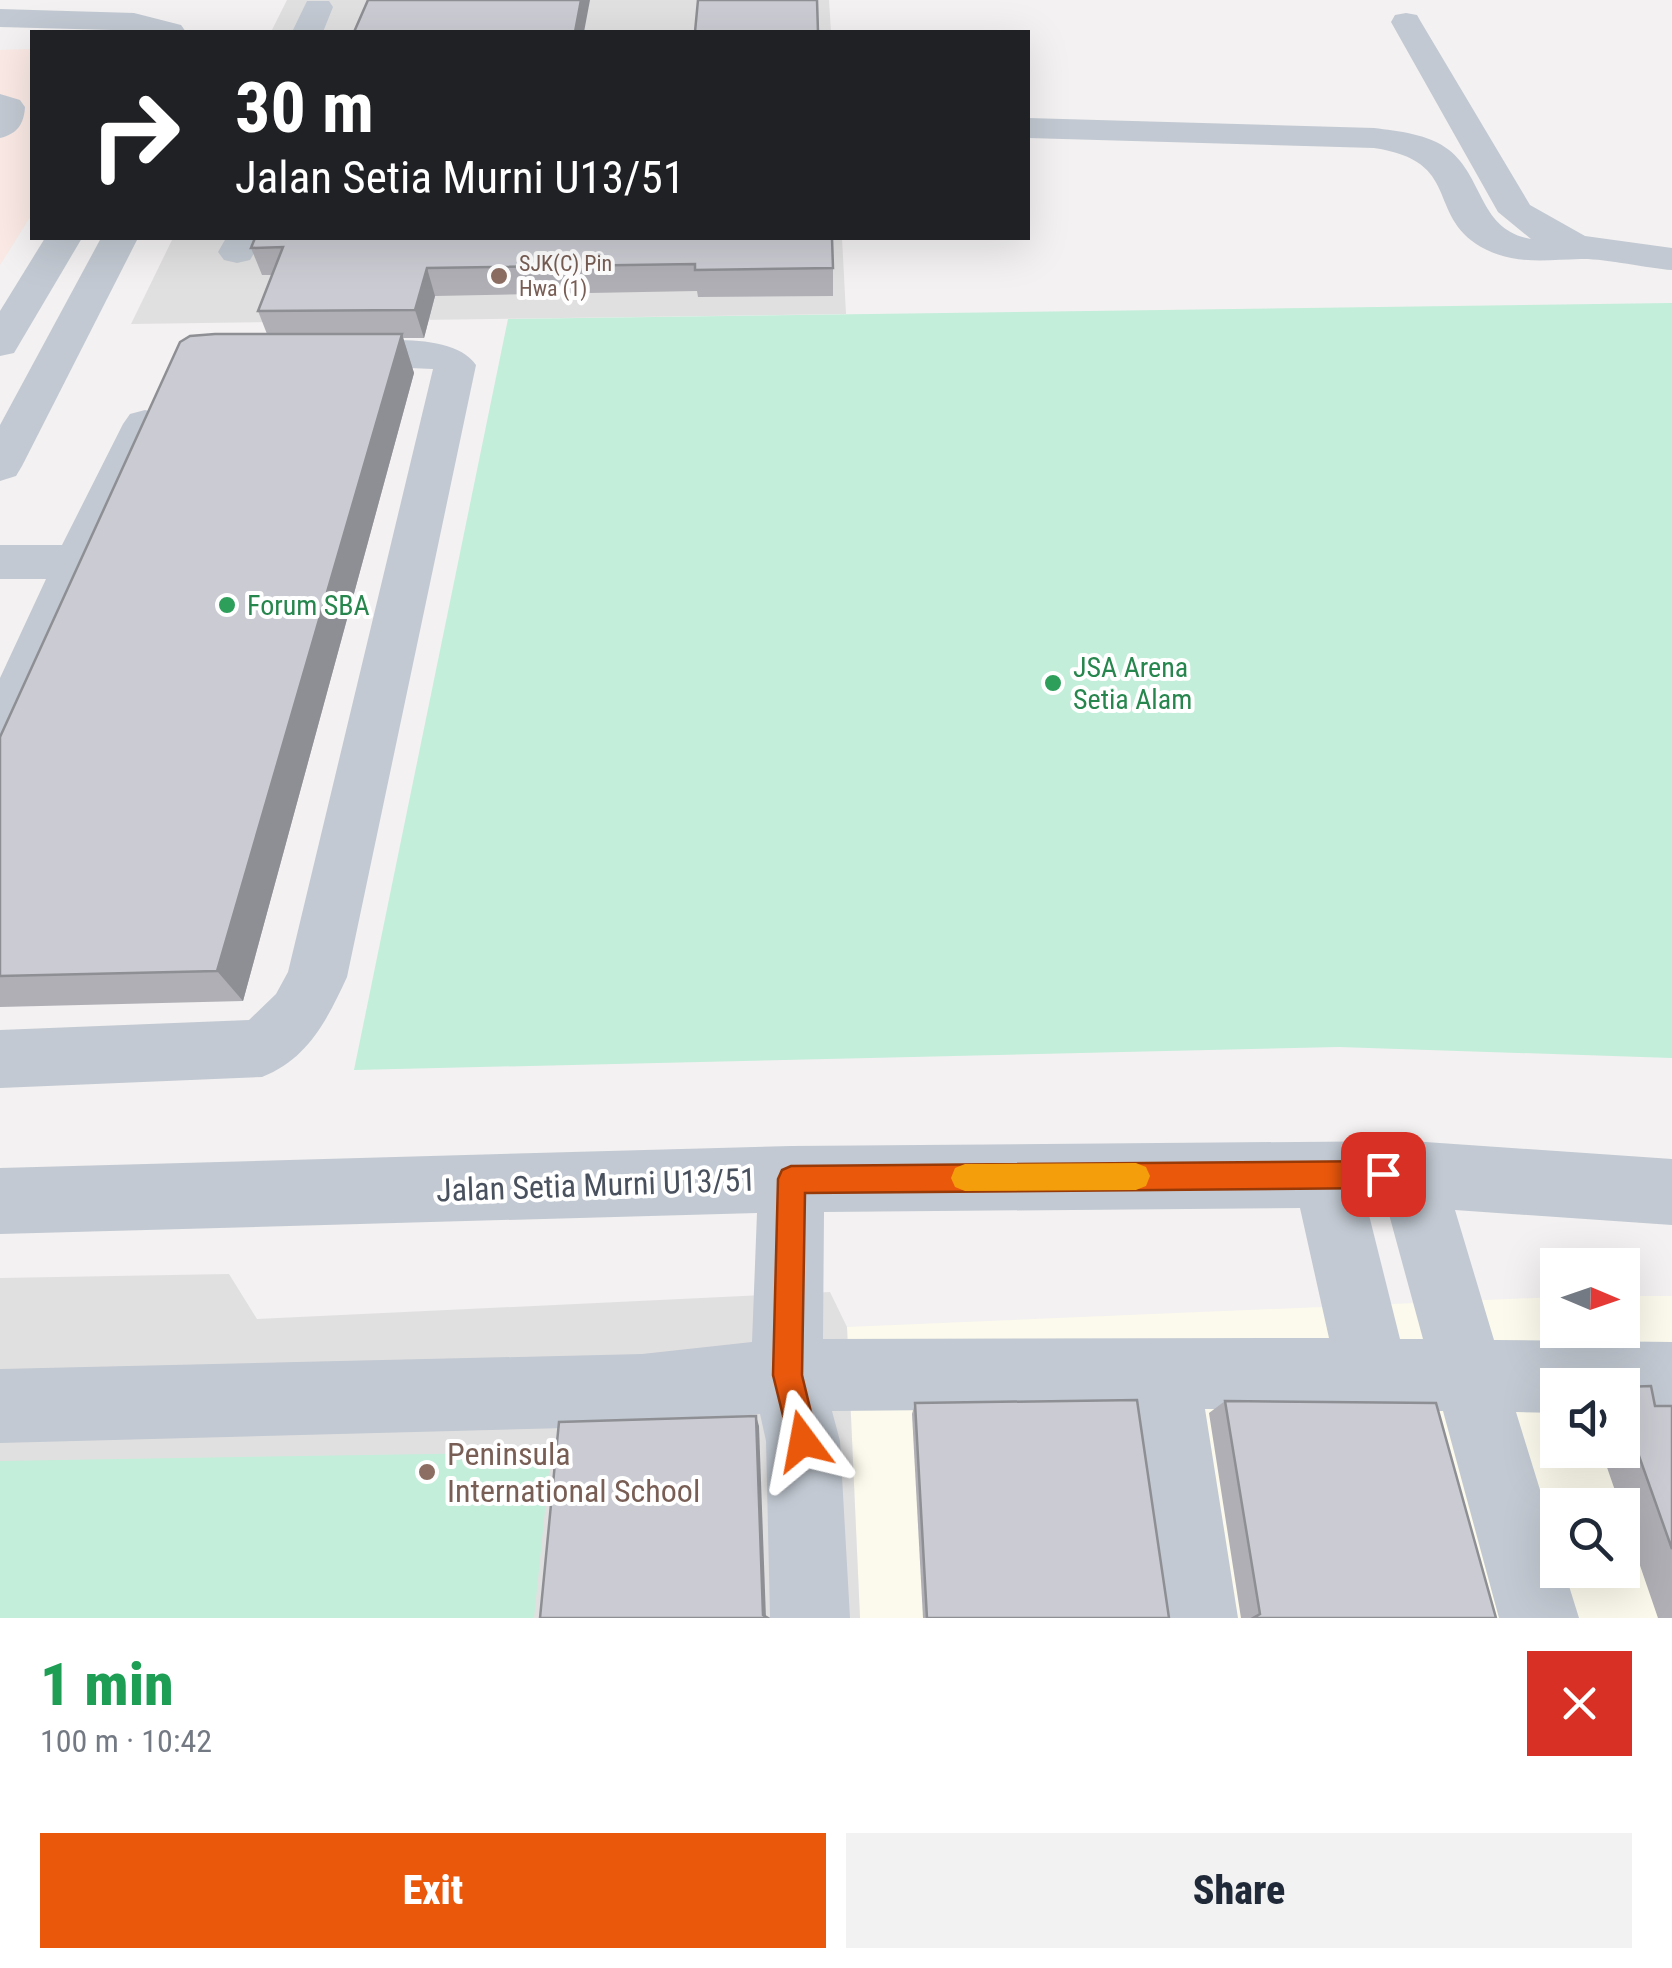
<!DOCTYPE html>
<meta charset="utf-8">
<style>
:root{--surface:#fff;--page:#f2f2f3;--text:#1f2937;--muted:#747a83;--accent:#ea580c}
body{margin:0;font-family:"Roboto Condensed",sans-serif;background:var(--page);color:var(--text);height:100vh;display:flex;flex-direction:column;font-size:38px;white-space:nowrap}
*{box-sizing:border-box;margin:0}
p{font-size:32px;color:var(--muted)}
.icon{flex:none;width:55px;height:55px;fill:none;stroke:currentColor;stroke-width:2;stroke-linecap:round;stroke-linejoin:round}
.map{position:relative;height:1618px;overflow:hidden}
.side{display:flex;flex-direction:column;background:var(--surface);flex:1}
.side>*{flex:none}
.banner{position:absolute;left:30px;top:30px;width:1000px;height:210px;border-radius:0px;box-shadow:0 10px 40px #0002;background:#202124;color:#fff;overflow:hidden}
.needle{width:65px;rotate:92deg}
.tools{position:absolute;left:1540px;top:1248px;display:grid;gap:20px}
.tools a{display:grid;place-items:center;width:100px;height:100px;border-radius:0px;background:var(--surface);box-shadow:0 10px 40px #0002;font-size:50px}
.pin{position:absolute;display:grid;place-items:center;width:85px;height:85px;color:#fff;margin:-42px;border-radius:20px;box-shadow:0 5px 15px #0006}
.me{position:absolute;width:110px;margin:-55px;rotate:347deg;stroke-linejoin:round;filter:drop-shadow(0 0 8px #0008)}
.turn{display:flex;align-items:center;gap:35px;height:210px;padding:0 40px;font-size:45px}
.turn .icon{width:130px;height:130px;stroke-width:2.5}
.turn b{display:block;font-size:70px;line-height:85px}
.round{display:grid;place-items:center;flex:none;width:105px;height:105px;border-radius:0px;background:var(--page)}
.headline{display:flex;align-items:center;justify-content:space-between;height:170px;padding:0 40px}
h1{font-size:60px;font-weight:800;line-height:75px;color:#1e9e55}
.cta{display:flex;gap:20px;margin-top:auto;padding:20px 40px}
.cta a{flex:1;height:115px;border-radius:0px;background:var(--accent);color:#fff;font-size:40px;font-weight:800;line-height:115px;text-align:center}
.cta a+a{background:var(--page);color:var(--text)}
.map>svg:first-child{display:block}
.commercial{fill:#fcfaec;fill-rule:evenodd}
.education{fill:#e1e0e0}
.medical{fill:#fae9e4}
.green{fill:#c2eeda}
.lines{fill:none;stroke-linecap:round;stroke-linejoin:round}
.minor{fill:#c2c9d2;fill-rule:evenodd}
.wall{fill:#afafb5}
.shaded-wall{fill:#8e8f94}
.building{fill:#cbccd3;stroke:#8e8f94;stroke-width:2.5}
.route{fill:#ea580c;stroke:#983908;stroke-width:2.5}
.slow{fill:#f59e0b}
.education-dot{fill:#8d6e63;stroke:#fff;stroke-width:4}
.leisure-dot{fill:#2e9e5b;stroke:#fff;stroke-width:4}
.labels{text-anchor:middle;stroke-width:8;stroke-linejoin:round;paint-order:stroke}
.far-education-label{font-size:22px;fill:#785e54;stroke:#fff;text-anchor:start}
.leisure-label{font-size:28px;fill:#27864d;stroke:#fff;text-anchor:start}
.near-street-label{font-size:32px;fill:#49515e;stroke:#fff}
.near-education-label{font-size:32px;fill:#785e54;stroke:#fff;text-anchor:start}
</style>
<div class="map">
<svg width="1672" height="1618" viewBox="0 0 1672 1618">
<rect width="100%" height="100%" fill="#f3f1f1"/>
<path class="commercial" d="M1623 1296H1672V1618H860L847 1327 1557 1297 1558 1330H1622ZM1558 1385H1622V1450H1558ZM1558 1505H1622V1570H1558Z"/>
<g class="education">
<path d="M287 0H829L831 32H271Z"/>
<path d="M173 238H842L846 314 131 324Z"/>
<path d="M229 1274 257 1319 830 1292 847 1327 860 1618H0V1278Z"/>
</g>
<path class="medical" d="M32 49V214L0 265V50Z"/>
<g class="green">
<path d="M1672 303V1058L1339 1047 354 1070 508 319Z"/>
<path d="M551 1452 534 1618H0V1461Z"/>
</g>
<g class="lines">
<g class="minor">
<path d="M307 1H329L333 7 323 32H292Z"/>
<path d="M0 9 134 13 181 25 186 32 0 27Z"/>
<path d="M1406 13 1417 15 1421 22 1530 205 1585 236 1672 248V270C1646 268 1603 258 1580 259 1545 260 1513 265 1481 247 1425 214 1463 161 1374 148L1028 138V118L1374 128C1398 131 1429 134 1449 150 1484 178 1479 230 1531 239L1498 212 1391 22 1395 15Z"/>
<path d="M0 94 20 100 25 107C24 124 17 134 0 138Z"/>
<path d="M45 238H82L14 353 0 356V311Z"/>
<path d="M101 238H138L22 466 16 476 0 481V425Z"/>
<path d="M226 238H263L250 260 237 263 224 260 218 252Z"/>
<path d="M332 342C371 342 452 330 476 365L347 977C327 1020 308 1059 262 1077L0 1088V1030L249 1020 276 994 288 972 433 369 317 364 311 355 317 346Z"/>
<path d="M145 410 160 414 167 424 101 562 26 736 19 751 0 757V678L46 579H0V545H62L123 424 130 414Z"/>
<path d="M1411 1141 1672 1159V1225L1455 1210 1494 1340 1672 1342V1414H1622V1385H1558V1413L1516 1412 1558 1548V1570H1564L1579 1618H1499L1443 1411 1205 1409 1238 1618H1158L1131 1408 832 1411 840 1441 850 1618H770L766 1441 760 1414 642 1426 0 1443V1369L642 1354 752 1342 757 1213 0 1234V1168L791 1146ZM1367 1207H1387L1423 1339H1400ZM1300 1208 1329 1338 823 1339 824 1212Z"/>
</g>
</g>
<g class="wall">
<path d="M255 238 833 268V296L698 297 697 291 435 296 424 338H403L414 373 243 1001 0 1007V737L267 334 258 311 272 275H262L251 248Z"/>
<path d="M1622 1387 1655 1406H1672V1618H1658L1622 1513V1505H1620L1601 1450H1622Z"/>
<path d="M1225 1401 1496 1618H1241L1209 1413Z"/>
<path d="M915 1403 1169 1618H923L912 1414Z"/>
</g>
<g class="shaded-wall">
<path d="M581 0H590L584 32H575Z"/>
<path d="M427 268 435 296 424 338 415 310Z"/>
<path d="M402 334 414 373 243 1001 217 971Z"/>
<path d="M756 1416 759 1426 766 1618 763 1615Z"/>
</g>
<g class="building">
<path d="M368 0H581L575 32H354Z"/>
<path d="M698 0H817L818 32H695Z"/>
<path d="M255 238H832L833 268 695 270V264L427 268 415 310 258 311 283 247 251 248Z"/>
<path d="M215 334H402L217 971 0 976V737L180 342 190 336Z"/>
<path d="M1651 1386 1655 1406H1672V1549L1622 1408V1387Z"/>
<path d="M1137 1400 1169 1618H927L915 1403Z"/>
<path d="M1225 1401 1436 1403 1496 1618H1253L1260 1614Z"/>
<path d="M756 1416 763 1615 768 1618H540L559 1422Z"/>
</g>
<path class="route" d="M1383 1161 1393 1165 1397 1174 1393 1184 1383 1188 805 1193 802 1375 818 1441 814 1452 803 1457 792 1452 773 1375 778 1179 782 1170 791 1166Z"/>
<path class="slow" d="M1136 1163 1146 1167 1150 1176 1146 1186 1136 1190 965 1191 955 1187 951 1178 955 1168 965 1164Z"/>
<g class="education-dot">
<circle cx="499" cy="276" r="10"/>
<circle cx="427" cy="1472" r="10"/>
</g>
<g class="leisure-dot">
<circle cx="227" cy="605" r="10"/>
<circle cx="1053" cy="683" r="10"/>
</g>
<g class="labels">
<g class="far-education-label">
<text x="519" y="271">SJK(C) Pin<tspan x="519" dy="25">Hwa (1)</tspan></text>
</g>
<g class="leisure-label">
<text x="247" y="615">Forum SBA</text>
<text x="1073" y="677">JSA Arena<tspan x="1073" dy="32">Setia Alam</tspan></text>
</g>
<g class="near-street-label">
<text transform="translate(596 1185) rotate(-2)" y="11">Jalan Setia Murni U13/51</text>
</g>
<g class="near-education-label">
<text x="447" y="1465">Peninsula<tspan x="447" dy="37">International School</tspan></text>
</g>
</g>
</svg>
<div class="tools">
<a><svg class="needle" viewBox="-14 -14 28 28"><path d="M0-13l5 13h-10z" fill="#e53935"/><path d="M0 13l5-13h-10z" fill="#747a83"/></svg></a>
<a><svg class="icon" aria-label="sound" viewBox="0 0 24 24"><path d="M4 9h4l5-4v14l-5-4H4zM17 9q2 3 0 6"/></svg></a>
<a><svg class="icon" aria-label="search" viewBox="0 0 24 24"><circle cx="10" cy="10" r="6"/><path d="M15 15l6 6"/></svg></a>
</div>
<div class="pin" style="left:1383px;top:1174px;background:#d93025"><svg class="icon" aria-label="arrive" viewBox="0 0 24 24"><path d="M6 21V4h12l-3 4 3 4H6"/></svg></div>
<svg class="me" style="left:803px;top:1441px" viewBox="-20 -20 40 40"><path d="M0-17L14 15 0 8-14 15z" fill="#ea580c" stroke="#fff" stroke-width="4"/></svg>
<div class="banner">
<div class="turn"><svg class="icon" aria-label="right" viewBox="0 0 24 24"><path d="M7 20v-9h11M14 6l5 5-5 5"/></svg><div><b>30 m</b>Jalan Setia Murni U13/51</div></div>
</div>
</div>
<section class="side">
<div class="headline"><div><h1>1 min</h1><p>100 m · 10:42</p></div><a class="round" style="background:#d93025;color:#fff"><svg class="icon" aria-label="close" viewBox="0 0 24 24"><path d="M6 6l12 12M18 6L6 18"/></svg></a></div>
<div class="cta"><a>Exit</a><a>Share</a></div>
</section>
